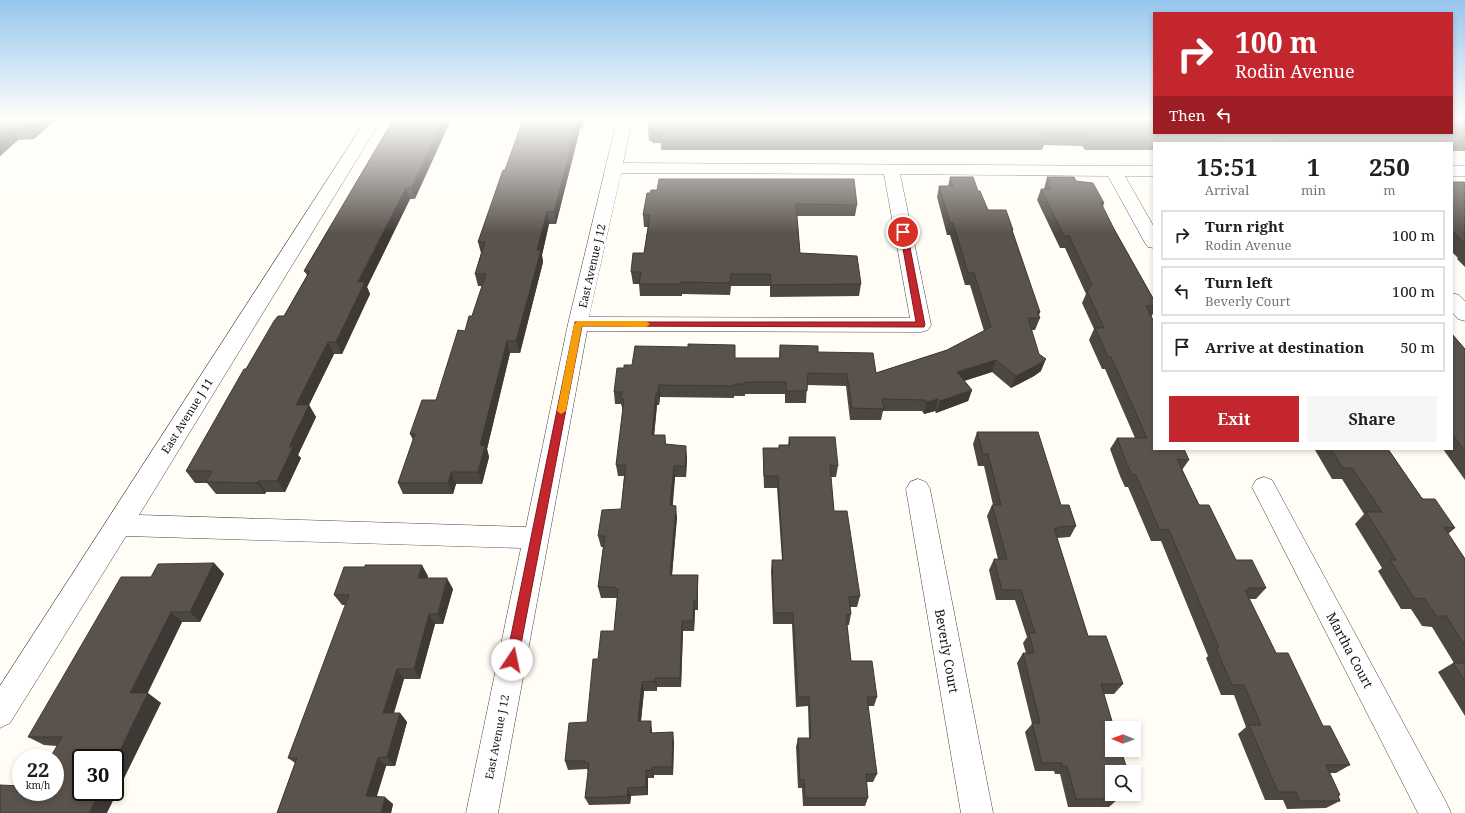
<!DOCTYPE html>
<style>
:root{--surface:#fff;--page:#f6f6f6;--text:#202124;--muted:#757577;--line:#e0e0e0;--accent:#c4262e}
body{margin:0;font-family:"Noto Serif",serif;background:var(--page);color:var(--text);height:100vh;display:flex;flex-direction:column;font-size:15px;white-space:nowrap}
*{box-sizing:border-box;margin:0}
p{font-size:13px;color:var(--muted)}
.icon{flex:none;width:22px;height:22px;fill:none;stroke:currentColor;stroke-width:2;stroke-linecap:round;stroke-linejoin:round}
.map{position:relative;flex:1;overflow:hidden}
.details{position:absolute;left:1153px;top:142px;width:300px;height:308px;display:flex;flex-direction:column;background:var(--surface);border-radius:0px;box-shadow:0 2px 6px #0003}
.details>*{flex:none}
.hud{position:absolute;left:1153px;top:12px;width:300px;height:122px;border-radius:0px;box-shadow:0 2px 6px #0003;background:#c4262e;color:#fff;overflow:hidden}
.needle{width:26px;rotate:271deg}
.buttons{position:absolute;left:1105px;top:721px;display:grid;gap:8px}
.buttons a{display:grid;place-items:center;width:36px;height:36px;border-radius:0px;background:var(--surface);box-shadow:0 2px 6px #0003;font-size:20px}
.speed{position:absolute;left:12px;top:749px;display:flex;gap:8px;font-size:20px;font-weight:700;text-align:center}
.speed>*{display:grid;place-content:center;width:52px;height:52px;border-radius:50%;background:var(--surface);box-shadow:0 2px 6px #0003;line-height:1}
.speed small{font-size:10px;font-weight:400}
.speed .limit{border:2px solid #111;border-radius:6px;background:#fff;color:#111}
.pin{position:absolute;display:grid;place-items:center;width:34px;height:34px;color:#fff;margin:-17px;border:2px solid #fff;border-radius:50%;box-shadow:0 1px 4px #0007}
.me{position:absolute;width:44px;margin:-22px;rotate:11deg;stroke-linejoin:round;filter:drop-shadow(0 0 3px #0008)}
.turn{display:flex;align-items:center;gap:14px;height:84px;padding:0 16px;font-size:18px}
.turn .icon{width:52px;height:52px;stroke-width:2.5}
.turn b{display:block;font-size:28px;line-height:34px}
.then{display:flex;align-items:center;height:38px;padding:0 16px;background:#0003;gap:8px;font-size:15px}
.eta{display:flex;justify-content:space-evenly;align-items:center;height:68px;text-align:center}
.eta b{font-size:24px;font-weight:700;line-height:28px}
.action{display:flex;gap:8px;margin-top:auto;padding:8px 16px}
.action a{flex:1;height:46px;border-radius:0px;background:var(--accent);color:#fff;font-size:16px;font-weight:700;line-height:46px;text-align:center}
.action a+a{background:var(--page);color:var(--text)}
ul{padding:0;list-style:none}
li{display:flex;align-items:center;gap:12px;height:50px;margin:0 8px 6px;padding:0 8px;border:2px solid var(--line);border-radius:0px}
li div{flex:1}
li b{display:block;font-size:15px}
li em{font-style:normal}
.map>svg:first-child{display:block}
.lines{fill:none;stroke-linecap:round;stroke-linejoin:round}
.minor-casing{stroke:#444;stroke-width:1}
.minor{fill:#fff;fill-rule:evenodd}
.wall{fill:#4d4742}
.shaded-wall{fill:#3f3936}
.building{fill:#5a524d;stroke:#3f3936}
.route{fill:#c4262e;stroke:#7f191e}
.slow{fill:#f59e0b}
.labels{text-anchor:middle;stroke-width:4;stroke-linejoin:round;paint-order:stroke}
.street-label{font-size:11px;fill:#111;stroke:#fff}
.near-street-label{font-size:13px;fill:#111;stroke:#fff}
</style>
<div class="map">
<svg width="1465" height="813" viewBox="0 0 1465 813">
<rect width="100%" height="100%" fill="#fffdf5"/>
<g class="lines">
<defs>
<g id="minor">
<path d="M366 120H381L139 515 526 527 568 324 617 120H632L623 163 1154 166V176H1125L1154 227V248L1148 247 1145 243 1108 176 900 174 931 325 928 330 921 332 587 331 498 813H466L521 548 126 536 10 723 0 728V686ZM621 173 884 174 910 318 589 317Z"/>
<rect x="1452" y="166" width="13" height="10"/>
<path d="M1452 293 1459 295 1465 301V321L1458 319 1452 312Z"/>
<path d="M1264 477 1272 480 1446 802 1451 813H1418L1252 487 1256 480Z"/>
<path d="M918 479 926 482 930 489 993 813H961L906 489 910 482Z"/>
</g>
</defs>
<use href="#minor" class="minor-casing"/>
<use href="#minor" class="minor"/>
</g>
<g class="wall">
<path d="M0 120H55L34 139 18 140 0 156Z"/>
<path d="M393 120 415 199H410L367 287 370 294 342 354H334L309 405 316 417 298 455 301 458 285 492H266L265 494H216L207 483H195L186 471 246 369 284 316 307 275 304 271Z"/>
<path d="M523 120H585L582 129H580L556 224H549L542 255 543 262 520 353H510L487 449 489 457 482 484H456L453 494H403L398 483 413 440 410 434 436 400 465 331 472 316 482 286H478L475 274 481 253 478 242 505 170Z"/>
<path d="M1465 120V151H1452V143H1154V150H1085L1082 146 1044 145 1042 150H661V143H652V141H649L648 129Z"/>
<path d="M950 177 978 191 988 210 1013 230 1012 232 1040 312 1039 316 1040 318 1035 330H1031L1041 371 1034 376 1011 388 992 372 964 381 972 390 968 401 936 413 935 411 924 414 922 411H883L881 420H850L846 386 807 385 806 403H785V394H745V396H734V398L660 397 659 405H657L654 435H665L666 444 687 457 686 477H675L672 505 677 517 672 575H698V610H695L694 631H683L681 687H657V691H644L641 721 652 730V733L674 741 673 775H654V778H648V795L631 796 630 804 589 805 585 798 588 772 587 769 568 770 565 761 587 722 598 659 614 631 617 598H601L598 587 603 547H601L598 536 621 509 624 476H618L616 465 623 411 621 404H615L614 392 624 368 632 365 735 358H779L780 345 818 352 876 373 947 350 984 331 970 285H965L950 235H947L937 197 939 186H948Z"/>
<path d="M1047 177 1076 181 1104 203 1103 207 1114 229 1154 300V312L1151 317 1154 449 1189 460 1182 470 1199 505 1236 560 1266 588 1256 599H1249L1276 653 1323 726 1350 765 1336 773H1330L1340 795 1338 796 1340 801 1326 808 1287 809 1283 800H1265L1238 734 1246 727 1234 695H1221L1206 658 1208 656 1161 541H1151L1128 487H1125L1120 476 1110 449 1117 438H1135L1105 369H1102L1089 340 1094 329 1082 303 1086 294 1065 248H1060L1037 200 1041 189H1044Z"/>
<path d="M1452 182 1465 183V267L1457 259 1458 258 1452 252Z"/>
<path d="M647 193 857 205 855 216H797L800 253 861 284 859 296 770 297V286H731L730 295 682 294V296H640L639 284H633L631 272 644 253 648 227H644L643 215Z"/>
<path d="M1452 334 1465 349V480L1443 449H1452Z"/>
<path d="M977 432 1061 505 1076 526 1070 537 1057 538 1088 636 1123 684 1114 694H1104L1112 794H1129L1124 798H1118V799L1109 807H1068L1060 774H1055L1054 771H1035L1025 732 1032 724 1017 663 1023 653H1026L1023 643 1027 637 1015 600H996L989 570 994 559H998L987 516 992 505H993L984 466H978L973 444Z"/>
<path d="M789 437 838 466 836 477H831L834 511 860 596 857 607H850L851 614 849 625H847L851 661 877 697 874 706H868L877 774 873 782H866L868 798 865 806H803L802 788H798L796 747 798 738H809L808 706 796 707 792 624H773L771 571 772 560H782L777 488H764L763 459V448H779L788 445Z"/>
<path d="M1316 449H1388L1421 497 1455 528 1448 534 1465 559V716L1438 672 1453 663H1454L1432 627 1422 626 1411 609H1401L1378 571 1382 568 1355 524 1364 514 1342 479H1332L1315 450Z"/>
<path d="M214 563 224 574 200 622H182L147 693 161 703 55 792 57 746 44 745 28 737 151 577Z"/>
<path d="M428 576 427 578 453 589 443 624H435L420 679H404L394 713H400L407 722 395 766H386L377 796 393 804 391 813H277L295 763 288 758 346 605H342L334 595Z"/>
</g>
<g class="shaded-wall">
<path d="M35 120H55L34 139 26 128Z"/>
<path d="M443 120H451L415 199 411 188Z"/>
<path d="M578 120H579L580 129 556 224 554 212Z"/>
<path d="M581 120H585L582 129Z"/>
<path d="M9 129 18 140 0 156V137Z"/>
<path d="M406 188 410 199 367 287 370 294 342 354 336 342 358 282Z"/>
<path d="M547 212 549 224 542 255 543 262 520 353 516 341 537 250Z"/>
<path d="M507 341 510 353 487 449 489 457 482 484 478 472 480 445Z"/>
<path d="M328 342 334 354 309 405 316 417 298 455 301 458 285 492 277 481 289 447 296 405Z"/>
<path d="M1046 359 1041 371 1034 376 1011 388 1016 376Z"/>
<path d="M996 360 992 372 954 384 957 372Z"/>
<path d="M659 385 660 397 659 405 658 393Z"/>
<path d="M972 390 968 401 936 413 940 401Z"/>
<path d="M656 393 657 405 653 447 652 435Z"/>
<path d="M938 399 935 411 924 414 927 402Z"/>
<path d="M686 446 687 457 686 477 685 466Z"/>
<path d="M674 466 675 477 672 516 670 505Z"/>
<path d="M451 472 456 484 453 494 448 483Z"/>
<path d="M258 481 266 492 265 494 257 483Z"/>
<path d="M676 506 677 517 671 586 670 575Z"/>
<path d="M214 563 224 574 200 622 190 612Z"/>
<path d="M422 565 428 576 424 589 418 578Z"/>
<path d="M698 575V610L697 600Z"/>
<path d="M447 578 453 589 443 624 438 614Z"/>
<path d="M694 600 695 610 694 631 693 621Z"/>
<path d="M171 612 182 622 143 703 130 693Z"/>
<path d="M429 614 435 624 420 679 414 669Z"/>
<path d="M682 621 683 631 681 687 680 678Z"/>
<path d="M397 669 404 679 391 722 383 713Z"/>
<path d="M655 678 657 687V691L655 681Z"/>
<path d="M642 682 644 691 640 730 638 721Z"/>
<path d="M148 693 161 703 107 813H89L99 792H115V760Z"/>
<path d="M400 713 407 722 395 766 387 757Z"/>
<path d="M651 721 652 730V742L650 733Z"/>
<path d="M673 732 674 741 673 775 672 767Z"/>
<path d="M378 758 386 766 374 804 366 796Z"/>
<path d="M652 767 654 775V778L652 770Z"/>
<path d="M646 770 648 778V795L646 787Z"/>
<path d="M628 788 631 796 630 804 627 796Z"/>
<path d="M385 797 393 804 391 813H381Z"/>
</g>
<g class="building">
<path d="M0 120H35L26 128 9 129 0 137Z"/>
<path d="M393 120H443L411 188H406L358 282H365L336 342H328L296 405H309L289 447H293L277 481H258L257 483 206 482 212 471H186L244 369H246L274 321 278 316H284L310 271H304Z"/>
<path d="M523 120H578L554 212H547L537 250H541L516 341H507L480 445 485 446 478 472H451L448 483H398L415 434H410L422 400H436L458 330 465 331 469 316H472L486 274H475L485 242H478L503 170H505Z"/>
<path d="M649 120H1154V133H1452V120H1465V140L1373 139 1272 140 1275 143H1223L1219 139H1089L1086 134H1043L1046 139H660L661 131H651V129H648Z"/>
<path d="M950 177H973L978 191H980L988 210H1006L1013 230H1012L1040 312H1037L1040 318H1028L1039 354 1046 359 1039 364 1016 376 996 360 957 372 972 390 940 401 938 399 927 402 925 400 882 399 884 409 852 408 847 374 808 373 807 391H786V382H745V384H734V386L659 385 658 393H656L652 435H665V444L686 446 685 466H674L670 505 676 506 670 575H698L697 600H694L693 621H682L680 678H655V681L642 682 638 721H651L650 733 673 732 672 767H652V770H646V787L628 788 627 796 585 798 589 763H584L585 761H565L569 723 587 722 593 659H598L601 631H614L618 589H615V587H598L605 536H598L602 510 621 509 626 465H616L624 399H621L622 392H614L617 368H624V365H632L635 346 688 347V344L735 345V358H780V345L818 346V352L873 353 876 373 947 350 991 327 974 273H968L953 223H950L939 186H953Z"/>
<path d="M1047 177H1074L1076 181 1093 183 1104 203H1101L1114 229 1154 300V306H1146L1154 322V449H1184L1189 460 1177 459 1199 505H1209L1236 560H1252L1266 588H1248L1249 590H1245L1276 653H1288L1323 726H1330L1350 765H1326L1340 795H1338L1340 801H1300L1296 792H1278L1249 725H1261L1244 685H1232L1216 648H1219L1169 530 1159 529 1136 475H1132L1127 464 1117 438H1147L1111 357H1108L1095 328H1104L1087 291 1092 285 1069 236H1064L1041 189H1050L1047 182H1050Z"/>
<path d="M659 179H854L857 205 796 204 800 253 857 256 861 284 771 285 770 274H731L730 283 681 282V284H639L641 272H631L633 253H644L650 215H643L647 193H650L651 190H657Z"/>
<path d="M1452 182H1464L1465 183V244L1452 231Z"/>
<path d="M1452 334 1465 349V451L1452 434Z"/>
<path d="M977 432H1038L1061 505H1069L1076 526 1059 527V528H1054L1088 636H1106L1123 684H1101L1114 728H1112V750H1121L1128 772H1112V794H1117L1118 799H1076L1067 766H1062V763H1042L1032 723H1040L1023 653H1034L1029 633H1035L1021 590H1002L994 559H1007L992 505H1001L988 454H983Z"/>
<path d="M789 437H835L838 466 830 465 834 511H847L860 596 849 597 851 614 846 615 851 661H872L877 697H867L877 774H866L868 798H805L804 780H800L798 738H811L809 697H798L793 613H774L772 560H783L778 476H764L763 448H779V445H790Z"/>
<path d="M1331 449H1388L1421 497 1423 499H1435L1455 528 1444 527 1465 559V646L1446 616H1436L1425 599 1414 598 1390 560H1396L1366 512H1382L1352 468H1343Z"/>
<path d="M214 563 190 612H171L130 693H148L115 760V758H81V792H99L89 813H0V785L21 786V792H55V758H50L62 737H28L121 577H151L158 564Z"/>
<path d="M365 565H422L418 578H447L438 614H429L414 669H397L383 713H400L387 757 378 758 366 796 385 797 381 813H277L297 758H288L349 595H334L344 567H365Z"/>
<path d="M1453 663H1465V681Z"/>
</g>
<linearGradient id="sky" x2="0" y2="1"><stop stop-color="#95c6ee"/><stop offset="0.51" stop-color="#fffefa"/><stop offset="1" stop-color="#fffefa" stop-opacity="0"/></linearGradient>
<rect width="1465" height="234" fill="url(#sky)"/>
<path class="route" d="M903 229 907 232 925 325 924 327 582 326 518 660 516 664 512 666 508 664 506 660 575 322H916L900 232Z"/>
<path class="slow" d="M578 321H646L650 324 646 327 582 326 566 411 561 414 557 411 574 324Z"/>
<g class="labels">
<g class="street-label">
<text transform="translate(592 266) rotate(-77)" y="4">East Avenue J 12</text>
<text transform="translate(187 416) rotate(-58)" y="4">East Avenue J 11</text>
<text transform="translate(497 737) rotate(-79)" y="4">East Avenue J 12</text>
</g>
<g class="near-street-label">
<text transform="translate(1350 650) rotate(62)" y="5">Martha Court</text>
<text transform="translate(947 651) rotate(80)" y="5">Beverly Court</text>
</g>
</g>
</svg>
<div class="buttons">
<a><svg class="needle" viewBox="-14 -14 28 28"><path d="M0-13l5 13h-10z" fill="#e53935"/><path d="M0 13l5-13h-10z" fill="#757577"/></svg></a>
<a><svg class="icon" aria-label="search" viewBox="0 0 24 24"><circle cx="10" cy="10" r="6"/><path d="M15 15l6 6"/></svg></a>
</div>
<div class="speed"><div>22<small>km/h</small></div><div class="limit">30</div></div>
<div class="pin" style="left:903px;top:232px;background:#d93025"><svg class="icon" aria-label="arrive" viewBox="0 0 24 24"><path d="M6 21V4h12l-3 4 3 4H6"/></svg></div>
<svg class="me" style="left:512px;top:660px" viewBox="-20 -20 40 40"><circle r="19" fill="#fff"/><path d="M0-13L10 11 0 6-10 11z" fill="#c4262e"/></svg>
<div class="hud">
<div class="turn"><svg class="icon" aria-label="right" viewBox="0 0 24 24"><path d="M7 20v-9h11M14 6l5 5-5 5"/></svg><div><b>100 m</b>Rodin Avenue</div></div>
<div class="then">Then<svg class="icon" aria-label="left" viewBox="0 0 24 24"><path d="M17 20v-9H6M10 6l-5 5 5 5"/></svg></div>
</div>
<section class="details">
<div class="eta">
<div><b>15:51</b><p>Arrival</p></div>
<div><b>1</b><p>min</p></div>
<div><b>250</b><p>m</p></div>
</div>
<ul>
<li><svg class="icon" aria-label="right" viewBox="0 0 24 24"><path d="M7 20v-9h11M14 6l5 5-5 5"/></svg><div><b>Turn right</b><p>Rodin Avenue</p></div><em>100 m</em></li>
<li><svg class="icon" aria-label="left" viewBox="0 0 24 24"><path d="M17 20v-9H6M10 6l-5 5 5 5"/></svg><div><b>Turn left</b><p>Beverly Court</p></div><em>100 m</em></li>
<li><svg class="icon" aria-label="arrive" viewBox="0 0 24 24"><path d="M6 21V4h12l-3 4 3 4H6"/></svg><div><b>Arrive at destination</b></div><em>50 m</em></li>
</ul>
<div class="action"><a>Exit</a><a>Share</a></div>
</section>
</div>
